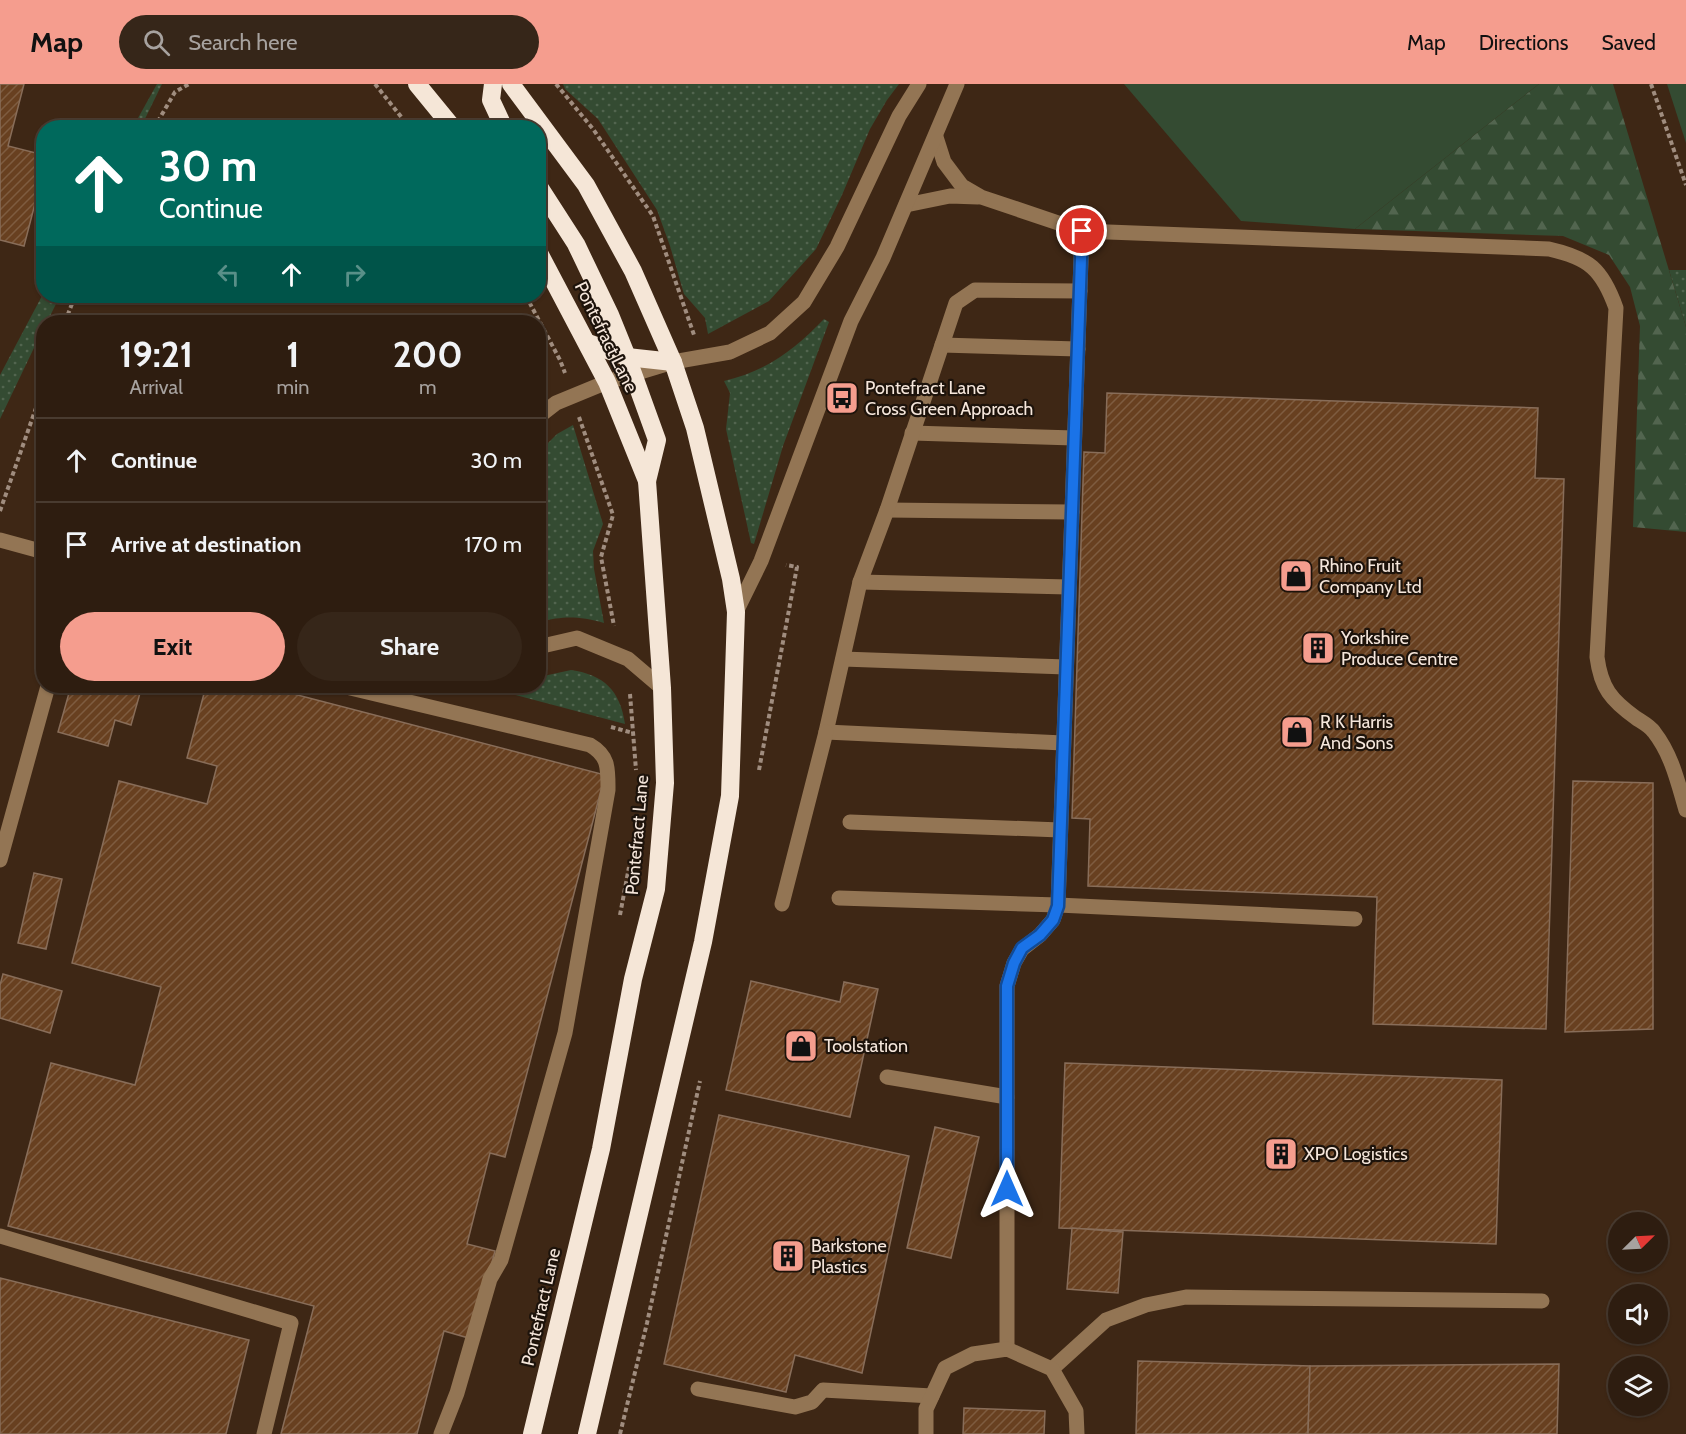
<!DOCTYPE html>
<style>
:root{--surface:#2e1d10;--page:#362619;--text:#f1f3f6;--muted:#a7a29f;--line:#493b30;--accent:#f59d8e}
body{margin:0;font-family:Cabin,sans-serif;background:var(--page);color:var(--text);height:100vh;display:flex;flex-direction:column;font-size:22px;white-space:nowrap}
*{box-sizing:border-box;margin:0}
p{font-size:20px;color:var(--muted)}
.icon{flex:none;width:33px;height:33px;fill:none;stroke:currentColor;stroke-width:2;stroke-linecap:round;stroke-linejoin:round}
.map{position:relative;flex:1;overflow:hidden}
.panel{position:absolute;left:36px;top:231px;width:510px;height:378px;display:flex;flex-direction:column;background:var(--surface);border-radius:24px;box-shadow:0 2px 4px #0004,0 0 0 2px var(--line)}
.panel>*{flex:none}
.top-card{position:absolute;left:36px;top:36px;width:510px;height:183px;border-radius:24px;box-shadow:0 2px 4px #0004,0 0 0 2px var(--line);background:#00695c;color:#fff;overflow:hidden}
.needle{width:39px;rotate:66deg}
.buttons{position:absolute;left:1608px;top:1128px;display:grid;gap:12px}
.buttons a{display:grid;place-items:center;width:60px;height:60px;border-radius:50%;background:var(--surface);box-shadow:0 2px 4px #0004,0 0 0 2px var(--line);font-size:30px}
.pin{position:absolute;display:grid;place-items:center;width:51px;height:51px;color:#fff;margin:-26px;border:3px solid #fff;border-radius:50%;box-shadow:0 2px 6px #0007}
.me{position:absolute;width:66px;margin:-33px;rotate:0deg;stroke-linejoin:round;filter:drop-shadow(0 0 4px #0008)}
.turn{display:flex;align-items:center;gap:21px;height:126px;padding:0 24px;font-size:27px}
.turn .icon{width:78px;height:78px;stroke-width:2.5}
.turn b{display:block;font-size:42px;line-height:51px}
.lanes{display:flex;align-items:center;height:57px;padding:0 24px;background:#0003;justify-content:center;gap:30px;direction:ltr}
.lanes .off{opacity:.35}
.eta{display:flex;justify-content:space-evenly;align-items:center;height:102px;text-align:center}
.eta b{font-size:36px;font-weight:800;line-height:42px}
.primary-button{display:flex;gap:12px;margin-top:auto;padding:12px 24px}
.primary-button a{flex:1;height:69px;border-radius:36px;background:var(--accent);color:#111;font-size:24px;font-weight:800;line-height:69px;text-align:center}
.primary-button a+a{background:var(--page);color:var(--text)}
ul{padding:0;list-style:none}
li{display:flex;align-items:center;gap:18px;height:84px;padding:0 24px;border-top:2px solid var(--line)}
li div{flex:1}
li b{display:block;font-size:22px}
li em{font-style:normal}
header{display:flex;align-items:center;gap:36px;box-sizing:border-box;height:84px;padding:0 30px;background:var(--accent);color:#111}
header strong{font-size:28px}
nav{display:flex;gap:33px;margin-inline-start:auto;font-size:21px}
.search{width:420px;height:54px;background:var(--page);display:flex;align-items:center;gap:15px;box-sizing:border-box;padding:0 21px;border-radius:33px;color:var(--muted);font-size:22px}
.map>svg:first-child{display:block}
.grass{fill:url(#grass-dots)}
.forest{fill:url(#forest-firs)}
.garden{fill:#344b32}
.building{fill:url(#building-hatch);stroke:#886d59;stroke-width:1.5}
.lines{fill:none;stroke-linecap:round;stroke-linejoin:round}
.path{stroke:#a08d7f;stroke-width:4;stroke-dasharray:4.5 3;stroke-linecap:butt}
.minor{stroke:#937554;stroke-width:15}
.highway{stroke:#f5e6d7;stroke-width:18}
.route-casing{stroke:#114b97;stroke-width:15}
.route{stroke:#1a73e8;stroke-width:10}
.labels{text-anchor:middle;stroke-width:4.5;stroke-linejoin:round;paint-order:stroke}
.street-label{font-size:18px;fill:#f5e6db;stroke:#1d130b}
.poi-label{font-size:18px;fill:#f5e6db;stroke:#1d130b;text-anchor:start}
</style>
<header>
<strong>Map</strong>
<div class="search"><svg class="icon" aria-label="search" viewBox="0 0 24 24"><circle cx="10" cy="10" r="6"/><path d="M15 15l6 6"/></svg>Search here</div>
<nav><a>Map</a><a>Directions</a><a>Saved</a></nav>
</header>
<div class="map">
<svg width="1686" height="1350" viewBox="0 0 1686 1350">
<defs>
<pattern id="grass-dots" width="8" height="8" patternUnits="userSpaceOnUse" patternTransform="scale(1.5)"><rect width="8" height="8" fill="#344b32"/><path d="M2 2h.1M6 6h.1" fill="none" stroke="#52654f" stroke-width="1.8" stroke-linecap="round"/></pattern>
<pattern id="forest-firs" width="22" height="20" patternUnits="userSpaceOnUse" patternTransform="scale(1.5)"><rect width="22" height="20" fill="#344b32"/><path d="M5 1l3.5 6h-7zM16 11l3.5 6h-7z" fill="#52654f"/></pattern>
<pattern id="building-hatch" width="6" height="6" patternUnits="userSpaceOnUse" patternTransform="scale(1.5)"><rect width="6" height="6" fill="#684020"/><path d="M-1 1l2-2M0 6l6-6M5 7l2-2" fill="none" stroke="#7e5c40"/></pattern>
</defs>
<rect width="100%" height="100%" fill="#3e2715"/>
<g class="grass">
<path d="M157 0H162L141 43H133Z"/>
<path d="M563 0H899L887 16 870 45 842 111 816 165 769 217 708 250 705 234 684 210 670 162 657 126 598 35 565 5Z"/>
<path d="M1669 186H1686V243Z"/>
<path d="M43 210 44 212H60L47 238H44L43 245 0 335V291Z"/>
<path d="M824 235 829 238 783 362 754 460 751 459 726 345 730 309 724 297C767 287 794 266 824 235Z"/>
<path d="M573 341 603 440 593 467 594 485 604 539C578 532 564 532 539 538V368L557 350Z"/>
<path d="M571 586C604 591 620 606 625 640L497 606 512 602H538L539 593Z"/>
</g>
<path class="forest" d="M1539 0H1613L1686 243V448L1633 443 1640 242 1630 203 1609 171 1563 152 1355 145Z"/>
<g class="garden">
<path d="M1124 0H1539L1355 145 1241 137Z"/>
<path d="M1667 0H1686V59Z"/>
</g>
<g class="building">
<path d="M0 0H24L8 62 44 71V85L24 162 0 156Z"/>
<path d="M1107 309 1538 324 1535 394 1564 395 1546 945 1373 940 1377 813 1088 802 1090 735 1072 734 1084 368 1105 369Z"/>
<path d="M71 602H142L131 641 115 636 108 662 58 648Z"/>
<path d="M206 602 234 609 236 602H263L605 691 505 1073 490 1069 467 1160 495 1167 472 1255 444 1247 417 1350H281L314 1222 8 1142 51 979 135 1001 161 903 72 879 119 697 207 720 217 682 187 674Z"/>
<path d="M1573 697 1653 699V945L1565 948Z"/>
<path d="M34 789 62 795 46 865 18 859Z"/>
<path d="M3 890 62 907 50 949 0 934V901Z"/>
<path d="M751 897 840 918 844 898 878 905 850 1033 726 1006Z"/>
<path d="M1065 979 1502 996 1496 1160 1059 1144Z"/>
<path d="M719 1031 909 1072 862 1289 795 1271 786 1308 664 1280Z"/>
<path d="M935 1043 979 1053 951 1174 907 1164Z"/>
<path d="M1072 1144 1123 1148 1118 1209 1067 1205Z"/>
<path d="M0 1194 249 1256 226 1350H0Z"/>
<path d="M1138 1277 1310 1282 1308 1350H1136Z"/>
<path d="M1559 1280 1557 1350H1308L1310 1282Z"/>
<path d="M964 1324 1045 1327 1044 1350H963Z"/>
</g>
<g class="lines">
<g class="path">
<path d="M375 0 410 44"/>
<path d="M556 0 593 45 653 132 694 251"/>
<path d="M1651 0 1686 101"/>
<path d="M154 44 175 8 189 0"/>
<path d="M526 212 560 276 565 289"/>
<path d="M65 238 75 212"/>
<path d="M579 333 613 431 601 473 614 542"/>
<path d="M0 427 44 301"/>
<path d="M478 602 490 611"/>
<path d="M630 610 636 686"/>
<path d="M611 643 633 649"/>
<path d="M759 686 797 483 786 481"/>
<path d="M620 831 629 783"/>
<path d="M620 1350 647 1239 700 997"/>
</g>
<g class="minor">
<path d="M936 53 944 78 962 102 981 113 1082 147 1549 165C1589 174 1602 185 1616 224L1597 573C1601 604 1611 616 1636 634 1642 638 1650 642 1654 648 1672 671 1678 699 1686 726"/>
<path d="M906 121 950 112 978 113"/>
<path d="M942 261 1078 265"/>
<path d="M538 333 556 319 607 298 673 278 730 268 770 249 804 218 837 163 899 32 919 0"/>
<path d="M912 349 1074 354"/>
<path d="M887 426 1072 428"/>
<path d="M0 456 44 468"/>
<path d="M860 498 1069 503"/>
<path d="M736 528 761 477 851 237 883 174 957 0"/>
<path d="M538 563 577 554 628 575 662 604"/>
<path d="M843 575 1066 583"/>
<path d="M342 602 590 661C609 672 608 685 608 706L565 949 501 1176 490 1195 457 1309 441 1350"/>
<path d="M1063 659 826 648 860 498 887 426 956 219 975 206 1080 207"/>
<path d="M850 738 1060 746"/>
<path d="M0 776 48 602"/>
<path d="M839 814 1058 821 1355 835"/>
<path d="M782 820 826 648"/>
<path d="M887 993 1007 1013"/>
<path d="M0 1152 291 1239 264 1350"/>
<path d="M1007 1265V902L1014 879 1022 865 1040 851 1053 836 1058 821 1082 147"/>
<path d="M1052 1285 1106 1236 1146 1221 1186 1213 1542 1217"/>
<path d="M698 1305 795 1323 812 1318 823 1306 932 1312"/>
<path d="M926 1350V1325L945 1284 973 1270 1007 1265 1052 1285 1076 1327 1077 1350"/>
</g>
<g class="highway">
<path d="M417 0 453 44"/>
<path d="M493 0 491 16 504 44"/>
<path d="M511 0 586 101 633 187 673 278 695 344 731 495 736 528 730 712 703 858 587 1350"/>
<path d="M538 101 576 160 610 231 627 273 657 356 647 397"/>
<path d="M588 259 627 273 673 278"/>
<path d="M532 1350 601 1065 633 895 656 805 665 699 662 604 647 397 607 298 538 167"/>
</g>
</g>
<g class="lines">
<defs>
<path id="route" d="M1007 1105V902L1014 879 1022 864 1040 851 1053 836 1058 822 1082 147"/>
</defs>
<use href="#route" class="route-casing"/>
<use href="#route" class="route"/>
</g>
<defs>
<symbol id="bus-square" viewBox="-11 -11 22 22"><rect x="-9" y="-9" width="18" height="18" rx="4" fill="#f59d8e" stroke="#1d130b"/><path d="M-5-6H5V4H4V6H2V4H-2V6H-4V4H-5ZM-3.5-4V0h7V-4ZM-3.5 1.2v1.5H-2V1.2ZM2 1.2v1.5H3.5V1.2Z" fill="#111"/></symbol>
<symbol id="shop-square" viewBox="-11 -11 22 22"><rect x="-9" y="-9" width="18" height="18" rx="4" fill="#f59d8e" stroke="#1d130b"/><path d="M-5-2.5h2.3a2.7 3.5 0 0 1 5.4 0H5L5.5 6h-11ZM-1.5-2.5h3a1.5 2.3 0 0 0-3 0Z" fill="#111"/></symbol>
<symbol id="building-square" viewBox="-11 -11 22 22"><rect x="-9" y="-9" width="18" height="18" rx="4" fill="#f59d8e" stroke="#1d130b"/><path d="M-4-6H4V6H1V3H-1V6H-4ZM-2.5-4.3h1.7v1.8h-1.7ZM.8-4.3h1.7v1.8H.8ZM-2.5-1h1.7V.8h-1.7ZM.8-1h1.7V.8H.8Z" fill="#111"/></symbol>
</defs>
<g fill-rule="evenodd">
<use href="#bus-square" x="823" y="295" width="38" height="38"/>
<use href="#shop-square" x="1277" y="473" width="38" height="38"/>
<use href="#building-square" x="1299" y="545" width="38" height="38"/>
<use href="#shop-square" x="1278" y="629" width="38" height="38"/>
<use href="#shop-square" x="782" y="943" width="38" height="38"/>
<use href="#building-square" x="1262" y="1051" width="38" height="38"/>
<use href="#building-square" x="769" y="1153" width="38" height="38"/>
</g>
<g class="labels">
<g class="street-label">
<text transform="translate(606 253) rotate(64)" y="6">Pontefract Lane</text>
<text transform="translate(637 751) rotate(-85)" y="6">Pontefract Lane</text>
<text transform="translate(541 1223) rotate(-77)" y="6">Pontefract Lane</text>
</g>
<g class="poi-label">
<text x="865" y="310">Pontefract Lane<tspan x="865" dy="21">Cross Green Approach</tspan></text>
<text x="1319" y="488">Rhino Fruit<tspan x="1319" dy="21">Company Ltd</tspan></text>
<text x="1341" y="560">Yorkshire<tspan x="1341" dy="21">Produce Centre</tspan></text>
<text x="1320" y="644">R K Harris<tspan x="1320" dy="21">And Sons</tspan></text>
<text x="824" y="968">Toolstation</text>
<text x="1304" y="1076">XPO Logistics</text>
<text x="811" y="1168">Barkstone<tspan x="811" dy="21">Plastics</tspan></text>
</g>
</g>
</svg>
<div class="buttons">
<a><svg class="needle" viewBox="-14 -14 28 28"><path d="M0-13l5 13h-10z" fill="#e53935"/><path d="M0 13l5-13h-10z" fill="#a7a29f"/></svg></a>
<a><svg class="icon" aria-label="sound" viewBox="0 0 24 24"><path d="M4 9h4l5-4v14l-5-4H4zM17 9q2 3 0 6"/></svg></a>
<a><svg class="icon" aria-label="layers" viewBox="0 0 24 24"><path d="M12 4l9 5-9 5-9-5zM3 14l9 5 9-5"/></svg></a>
</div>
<div class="pin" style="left:1082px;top:147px;background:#d93025"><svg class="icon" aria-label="arrive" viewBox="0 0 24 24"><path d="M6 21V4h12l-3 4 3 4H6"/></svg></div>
<svg class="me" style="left:1007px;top:1105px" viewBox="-20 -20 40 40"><path d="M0-17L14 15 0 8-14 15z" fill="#1a73e8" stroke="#fff" stroke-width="4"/></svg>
<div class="top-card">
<div class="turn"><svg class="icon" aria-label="ahead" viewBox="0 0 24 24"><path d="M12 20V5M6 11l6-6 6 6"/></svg><div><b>30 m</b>Continue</div></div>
<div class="lanes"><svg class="icon off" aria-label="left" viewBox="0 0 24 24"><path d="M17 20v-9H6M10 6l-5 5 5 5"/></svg><svg class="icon" aria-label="ahead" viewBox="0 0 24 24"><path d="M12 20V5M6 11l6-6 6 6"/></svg><svg class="icon off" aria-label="right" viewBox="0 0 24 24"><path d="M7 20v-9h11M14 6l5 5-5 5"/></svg></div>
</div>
<section class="panel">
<div class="eta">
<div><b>19:21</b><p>Arrival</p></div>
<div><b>1</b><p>min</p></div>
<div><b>200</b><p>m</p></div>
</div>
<ul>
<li><svg class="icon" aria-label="ahead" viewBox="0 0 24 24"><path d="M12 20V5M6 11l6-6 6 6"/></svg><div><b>Continue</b></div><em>30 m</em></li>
<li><svg class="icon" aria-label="arrive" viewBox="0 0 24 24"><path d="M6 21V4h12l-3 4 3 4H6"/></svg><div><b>Arrive at destination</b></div><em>170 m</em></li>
</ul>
<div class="primary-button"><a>Exit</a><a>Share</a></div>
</section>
</div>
